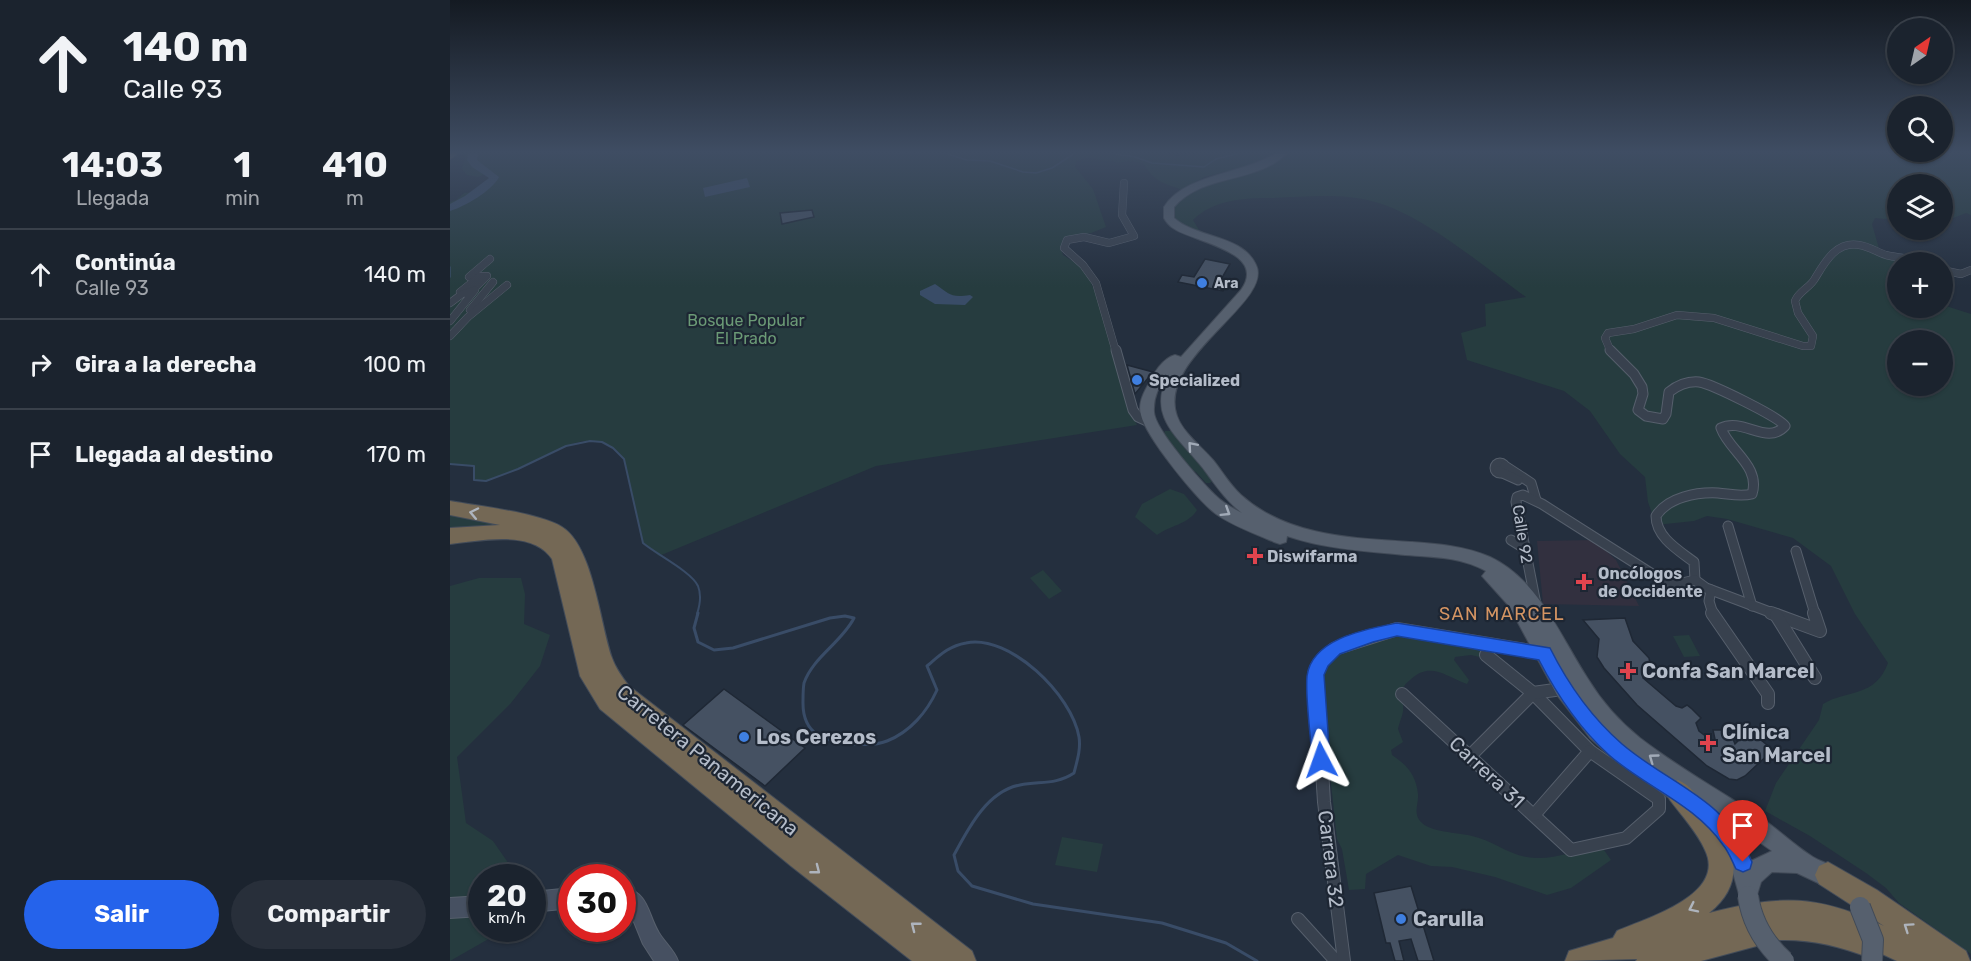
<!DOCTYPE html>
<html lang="es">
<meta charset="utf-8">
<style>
:root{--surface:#1b232e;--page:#282f3a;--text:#f1f3f6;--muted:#a0a4aa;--line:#39404a;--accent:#2563eb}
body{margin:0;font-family:Rubik,sans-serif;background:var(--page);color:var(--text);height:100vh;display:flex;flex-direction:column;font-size:22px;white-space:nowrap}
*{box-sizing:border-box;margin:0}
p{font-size:20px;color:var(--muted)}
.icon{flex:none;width:33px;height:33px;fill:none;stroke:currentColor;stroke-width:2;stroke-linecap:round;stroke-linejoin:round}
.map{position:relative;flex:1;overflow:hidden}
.details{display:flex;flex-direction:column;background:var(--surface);width:450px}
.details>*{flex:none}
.banner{background:#1b232e;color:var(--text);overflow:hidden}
.needle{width:39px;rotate:34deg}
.buttons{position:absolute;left:1437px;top:18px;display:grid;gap:12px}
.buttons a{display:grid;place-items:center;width:66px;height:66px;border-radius:50%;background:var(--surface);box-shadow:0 2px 4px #0004,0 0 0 2px var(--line);font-size:30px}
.speed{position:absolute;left:18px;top:864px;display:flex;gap:12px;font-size:30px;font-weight:700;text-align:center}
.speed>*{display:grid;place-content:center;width:78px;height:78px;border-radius:50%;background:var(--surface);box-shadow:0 2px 4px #0004,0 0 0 2px var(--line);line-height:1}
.speed small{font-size:15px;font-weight:400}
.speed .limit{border:9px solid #d22;background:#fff;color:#111}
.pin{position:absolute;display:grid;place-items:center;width:51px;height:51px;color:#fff;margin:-62px -26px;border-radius:50% 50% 50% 0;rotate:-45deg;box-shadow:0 0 6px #0007}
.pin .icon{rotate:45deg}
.me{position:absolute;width:66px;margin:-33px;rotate:356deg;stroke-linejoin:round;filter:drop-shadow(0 0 4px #0008)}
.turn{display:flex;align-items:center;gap:21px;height:126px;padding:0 24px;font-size:27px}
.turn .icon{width:78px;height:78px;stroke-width:2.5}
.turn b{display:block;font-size:42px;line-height:51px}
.eta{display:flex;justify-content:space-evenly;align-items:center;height:102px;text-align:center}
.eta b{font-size:36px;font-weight:700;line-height:42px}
.action{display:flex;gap:12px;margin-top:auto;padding:12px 24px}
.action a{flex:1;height:69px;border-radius:36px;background:var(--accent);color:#fff;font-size:24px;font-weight:700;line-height:69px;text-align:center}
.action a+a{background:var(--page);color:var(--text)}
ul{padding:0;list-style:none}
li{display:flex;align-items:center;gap:18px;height:90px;padding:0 24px;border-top:2px solid var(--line)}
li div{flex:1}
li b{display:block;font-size:22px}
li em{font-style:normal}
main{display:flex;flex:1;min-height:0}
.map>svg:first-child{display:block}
.medical{fill:#32303f}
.green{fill:#263c3f;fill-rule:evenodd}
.water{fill:#394c67}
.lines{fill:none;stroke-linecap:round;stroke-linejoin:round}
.stream-far2{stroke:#394c67;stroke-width:1.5}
.stream-far1{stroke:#394c67;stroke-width:2}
.stream{stroke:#394c67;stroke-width:3}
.river{fill:#394c67;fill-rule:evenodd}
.building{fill:#455162;stroke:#1f2835;stroke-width:1.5}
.street-far2-casing{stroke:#565f6c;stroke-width:8}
.street-far1-casing{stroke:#565f6c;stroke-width:11}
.street-casing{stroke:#565f6c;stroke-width:14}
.secondary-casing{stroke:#565f6c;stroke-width:2}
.primary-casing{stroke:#414a57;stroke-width:2}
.highway-casing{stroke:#434c59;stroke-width:2}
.street-far2{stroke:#38414e;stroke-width:7}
.street-far1{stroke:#38414e;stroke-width:9}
.street{stroke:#38414e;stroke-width:12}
.secondary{fill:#465061;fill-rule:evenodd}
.primary{fill:#56606e;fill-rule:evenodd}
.highway{fill:#746855;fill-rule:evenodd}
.primary-bridge-casing{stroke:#414a57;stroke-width:22;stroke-linecap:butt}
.primary-bridge{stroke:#56606e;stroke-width:20}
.oneway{stroke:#a1aab7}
.oneway2{stroke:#aeb4bd}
.route{fill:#2563eb;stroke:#184099;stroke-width:1.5}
.shop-dot{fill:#3f7fe0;stroke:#1d2633;stroke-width:2}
.health-dot{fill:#e0444e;stroke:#1d2633;stroke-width:2}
.labels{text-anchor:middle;stroke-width:4.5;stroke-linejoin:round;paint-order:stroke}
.far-poi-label{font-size:14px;font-weight:bold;fill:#b4bcc9;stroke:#1d2633;text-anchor:start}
.park-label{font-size:16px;fill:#6b9a76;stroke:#1d2633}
.poi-label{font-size:16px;font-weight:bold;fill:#b4bcc9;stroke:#1d2633;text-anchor:start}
.street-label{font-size:16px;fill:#b4bcc9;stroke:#1d2633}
.neighbourhood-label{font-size:18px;letter-spacing:1.5px;fill:#d59563;stroke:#1d2633}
.near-poi-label{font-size:20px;font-weight:bold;fill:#b4bcc9;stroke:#1d2633;text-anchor:start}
.near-street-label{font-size:20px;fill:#b4bcc9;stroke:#1d2633}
</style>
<main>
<section class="details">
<div class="banner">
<div class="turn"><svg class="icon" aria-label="ahead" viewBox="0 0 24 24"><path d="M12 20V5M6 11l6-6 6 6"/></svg><div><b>140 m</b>Calle 93</div></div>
</div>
<div class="eta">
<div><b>14:03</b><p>Llegada</p></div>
<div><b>1</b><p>min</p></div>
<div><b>410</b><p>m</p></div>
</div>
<ul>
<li><svg class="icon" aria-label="ahead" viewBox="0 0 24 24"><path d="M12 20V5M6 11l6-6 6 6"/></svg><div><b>Continúa</b><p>Calle 93</p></div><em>140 m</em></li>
<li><svg class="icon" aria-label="right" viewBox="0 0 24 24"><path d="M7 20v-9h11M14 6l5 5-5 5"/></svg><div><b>Gira a la derecha</b></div><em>100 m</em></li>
<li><svg class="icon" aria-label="arrive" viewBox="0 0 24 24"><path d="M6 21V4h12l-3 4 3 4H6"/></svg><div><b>Llegada al destino</b></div><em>170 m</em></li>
</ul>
<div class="action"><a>Salir</a><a>Compartir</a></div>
</section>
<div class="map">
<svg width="1521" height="961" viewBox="0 0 1521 961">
<rect width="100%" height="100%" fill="#242f3e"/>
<path class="medical" d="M1144 540 1166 560 1189 606 1093 604 1087 541Z"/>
<g class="green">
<path d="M13 153H715L728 156 748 153H823L806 164 754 177 733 190C715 184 703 181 694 164 681 159 678 163 665 162 650 161 641 155 626 161L625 167 643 189 656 227 641 233 615 239 611 249 613 255 629 265 638 276 648 299 658 329 673 394 687 425 426 466 209 556 193 543 174 459C146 423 111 449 79 464 65 471 50 476 36 481L24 480V466L0 464V202L6 200 14 193 27 192 44 177 37 172 29 177 17 175 12 169 15 158Z"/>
<path d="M838 153H1521V215L1516 213 1493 222 1492 184H1448L1447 220 1425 218 1422 224 1430 252 1473 262H1448V308H1492L1493 305 1521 314V954L1449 903 1436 888 1416 873 1360 836 1315 811 1326 783 1369 720 1373 704C1398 689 1425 698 1438 663L1405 614 1381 566 1343 538 1277 519 1257 516 1244 521 1206 525 1198 502 1195 477 1170 454 1140 411 1114 391 1017 360 1011 333 1036 326 1035 304 1076 297C1034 267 970 212 921 201 890 193 855 197 824 198 796 198 764 199 743 220L749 230 770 240 726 227 719 208 749 183 820 161ZM1448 340H1492V386H1448Z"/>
<path d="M715 431H721L736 450 744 454 764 479 760 483H756L746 472 741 470 714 434Z"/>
<path d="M720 489 734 494 747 510C739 524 719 526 707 535L685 517 692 504Z"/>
<path d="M0 513 69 527 0 532Z"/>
<path d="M593 570 612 591 599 599 580 578Z"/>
<path d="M29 578H71L75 594 74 624 100 635 90 666 61 703 7 757 16 823 43 841 68 877 32 878V928L56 929 0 961V586Z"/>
<path d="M951 634 1029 645 1042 653 1034 658 1021 655 1005 657 1004 660 1019 680 1017 684C995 676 980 661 960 680 954 685 952 688 950 696 957 710 951 716 948 729L953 742 941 750 942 755C957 765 966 775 968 794 969 803 963 812 970 821 980 833 1007 832 1022 836 1045 841 1062 858 1086 858 1109 859 1132 847 1154 850L1161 860 1121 888 1097 895 1045 877 1002 867 981 866 948 855 916 874 915 889 899 890 892 849 887 839 871 691C872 680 873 668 880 660 892 646 933 639 951 634Z"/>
<path d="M1239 635 1250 656 1234 657 1223 636Z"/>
<path d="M612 837 653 844 647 872 605 865Z"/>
</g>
<g class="water">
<path d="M297 178 300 187 255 197 253 188Z"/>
<path d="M485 284C500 294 500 298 520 295L523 297 515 305 485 304 470 295V291Z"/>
</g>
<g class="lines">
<g class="stream-far2">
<path d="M445 153H470"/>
<path d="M494 153 517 160 540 161 573 172 586 173 602 168 625 153"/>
<path d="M660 153 685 157 702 163 754 167 766 159 790 153"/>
<path d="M0 267V277"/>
</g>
<path class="stream-far1" d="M0 464 24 466V480L36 481 68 469 116 446 140 441 152 442 163 448 174 459 193 543C206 554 242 572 248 586 252 596 250 605 247 614"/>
<path class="stream" d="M248 613 244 628 248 642 264 650 283 648 380 618 395 616 404 618C392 642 363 657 354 683 353 689 353 695 353 701 352 736 376 742 405 744 416 745 427 745 437 741 460 732 477 712 487 690L477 666C490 655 499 646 516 643 560 634 622 695 629 737 631 749 627 761 624 773 606 785 590 781 570 785 537 791 518 829 504 855L508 871 522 886 583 904 712 923 776 943 807 961"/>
<path class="river" d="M18 153H28L27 160 49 177C43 190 14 207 0 211V204L15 196 39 178 22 167 17 160Z"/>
</g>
<g class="building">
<path d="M362 210 364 217 332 224 330 213Z"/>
<path d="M755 259 780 264 769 283 777 284 773 291 728 282 732 275 744 277Z"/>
<path d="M677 365 703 372 685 394Z"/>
<path d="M1175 618 1183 641 1199 658 1201 668 1193 678 1226 706 1232 708 1237 705 1242 709 1251 718 1246 723 1249 731 1266 744 1263 730H1276L1281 734 1285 744 1299 730 1323 750 1295 776 1287 780 1279 779 1257 766 1187 705 1154 668 1147 657 1149 639 1133 620Z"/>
<path d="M274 689 355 748 315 786 233 725Z"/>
<path d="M961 886 984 961H968L961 939 949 941 954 961H945L940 943H936L924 893Z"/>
</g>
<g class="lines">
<defs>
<g id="street-far2">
<path d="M1492 270 1511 274 1521 270"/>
<path d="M19 277 40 259"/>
<path d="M10 292 30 276H37L23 290"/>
<path d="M0 303 12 294 25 290 0 321"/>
<path d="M20 310 43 282"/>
<path d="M0 336 18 317 57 285"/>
<path d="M666 352 646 283 633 265 614 248 617 240 634 237 659 243 684 236 672 215 674 183"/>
<path d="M1161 352 1155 338 1158 333 1184 329 1227 315 1264 318 1353 346H1361L1363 336 1348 313 1345 301C1349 291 1359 288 1364 280 1374 264 1385 241 1409 245 1418 246 1427 252 1436 255 1448 258 1461 258 1473 262"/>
</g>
<g id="street-far1">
<path d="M666 350 683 410 688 417 699 422"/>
<path d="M1160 350 1184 374 1192 387 1193 394 1188 410 1196 416 1213 419 1216 414 1219 392C1228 385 1237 381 1249 382 1262 384 1329 417 1335 426 1317 446 1293 417 1271 428 1279 451 1311 466 1302 494 1290 497 1280 494 1268 493 1247 492 1218 497 1206 516 1206 537 1228 550 1244 562L1245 580"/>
<circle cx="1050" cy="468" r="5"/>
<path d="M1055 466 1081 483 1086 500"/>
<path d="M1048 471 1068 480"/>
<path d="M1278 526 1302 606"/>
<path d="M1061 540 1074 548"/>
<path d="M1346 551 1365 614"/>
<path d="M1245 580 1256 588 1325 614"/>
<path d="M1261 590 1259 601 1263 614"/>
<path d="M1086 604 1066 502 1067 497 1073 495 1092 504 1210 579 1228 584 1245 580"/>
</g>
<g id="street">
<path d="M1262 613 1318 694V703"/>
<path d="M1321 613 1370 631 1364 613"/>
<path d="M1326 615 1365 678"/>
<path d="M952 694 1121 850 1176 838 1209 809V799L1140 751 1083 693 1036 655"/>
<path d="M1020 756 1083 693 1112 689"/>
<path d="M1084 815 1140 751"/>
<path d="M848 919 886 961"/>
<path d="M894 961 874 802 866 675 872 661 884 649 947 629 1094 653"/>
</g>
<g id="secondary">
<path d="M172 885C201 896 196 911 209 933 215 943 224 950 228 961H204L193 944 180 912 172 905Z"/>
<path d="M122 888V908L82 912V892Z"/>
<path d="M32 896V916L0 918V898Z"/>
</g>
<path id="primary" d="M826 153H837C807 184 753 173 724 207V218C746 238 793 235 806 265 824 302 706 358 727 416 733 433 751 446 763 460 772 471 780 485 791 495 838 537 903 538 962 542 989 544 1015 546 1040 557 1089 580 1110 636 1138 679 1152 702 1169 721 1190 738 1229 768 1272 792 1313 819 1330 831 1345 846 1363 857 1375 864 1388 865 1394 879L1391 887 1383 890 1347 873 1322 872 1311 882 1306 898 1298 901 1290 898 1280 862 1267 841 1250 821 1229 805 1162 758 1140 738 1107 695 1059 606 1032 576 1036 571C1011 557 983 557 955 555 915 551 875 549 837 536L836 542 830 544 824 542C806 534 783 526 766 514 747 500 696 437 691 415 688 404 693 394 698 385 703 374 713 358 725 355L731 357 791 290C819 251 742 242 723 228 720 226 716 222 714 218V207C734 174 794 174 826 153ZM719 374C696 416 728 437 752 467 765 484 775 500 792 513 782 508 773 503 765 495 751 481 705 430 704 412 703 398 709 384 719 374ZM1275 818 1322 851 1301 861 1296 849Z"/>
<g id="highway">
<path d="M0 153H9L0 159Z"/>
<path d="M0 501C28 506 90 513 112 527 143 546 150 624 162 658 166 669 172 677 179 686L522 951 526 961H462L341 866 150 709 130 676 102 559C82 529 30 541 0 544V528L50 525 0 515Z"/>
<path d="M1228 780C1241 785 1248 798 1257 809 1284 844 1299 881 1259 913 1330 895 1367 894 1434 926L1369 884 1365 875 1369 866 1378 862 1427 890 1516 951 1520 961H1447L1430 953 1420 958C1390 946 1361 939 1329 940L1251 961H1186L1187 959 1115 961 1119 951 1163 938 1167 931C1197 918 1277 895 1255 850 1247 832 1232 816 1220 800L1216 792 1220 784Z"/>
</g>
</defs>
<use href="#street-far2" class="street-far2-casing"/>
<use href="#street-far1" class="street-far1-casing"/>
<use href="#street" class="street-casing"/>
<use href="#secondary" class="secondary-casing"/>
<use href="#primary" class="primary-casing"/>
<use href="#highway" class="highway-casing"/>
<use href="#street-far2" class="street-far2"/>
<use href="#street-far1" class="street-far1"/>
<use href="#street" class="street"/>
<use href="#secondary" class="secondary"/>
<use href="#primary" class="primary"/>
<use href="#highway" class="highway"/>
<defs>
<g id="primary-bridge">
<path d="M1298 896C1302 923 1314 943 1334 961"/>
<path d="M1410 907 1423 940 1422 961"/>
</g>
</defs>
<use href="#primary-bridge" class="primary-bridge-casing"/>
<use href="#primary-bridge" class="primary-bridge"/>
</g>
<defs><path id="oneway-chevron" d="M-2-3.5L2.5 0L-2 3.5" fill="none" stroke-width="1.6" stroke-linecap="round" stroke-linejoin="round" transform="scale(1.5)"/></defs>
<g class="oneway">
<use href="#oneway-chevron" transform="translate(742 446) rotate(-131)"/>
<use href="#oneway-chevron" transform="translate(776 512) rotate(32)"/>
<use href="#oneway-chevron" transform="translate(1203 758) rotate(-144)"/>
</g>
<g class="oneway2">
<use href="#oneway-chevron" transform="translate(24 513) rotate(-168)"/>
<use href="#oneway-chevron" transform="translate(366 870) rotate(38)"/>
<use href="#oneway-chevron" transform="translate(1243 908) rotate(154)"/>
<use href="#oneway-chevron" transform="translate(465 926) rotate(-142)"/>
<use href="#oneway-chevron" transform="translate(1458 927) rotate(-145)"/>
</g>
<linearGradient id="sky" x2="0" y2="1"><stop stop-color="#141a22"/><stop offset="0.53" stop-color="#3f4d63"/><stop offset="1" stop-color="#3f4d63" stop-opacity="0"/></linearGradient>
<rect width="1521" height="287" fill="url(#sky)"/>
<path class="route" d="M947 623 1100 648C1118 684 1141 717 1172 744 1220 785 1276 798 1302 862L1300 869 1293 872 1286 869C1282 861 1279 852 1273 845 1245 804 1195 787 1159 755 1129 728 1107 695 1089 660L947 636 923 642 890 654 878 666 874 675 880 760 877 766 871 768 865 766 862 760C861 736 855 698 857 676 862 638 917 629 947 623Z"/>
<g class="shop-dot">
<circle cx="752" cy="283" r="6"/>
<circle cx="687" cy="380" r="6"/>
<circle cx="294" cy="737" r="6"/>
<circle cx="951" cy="919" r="6"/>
</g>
<g class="health-dot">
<path d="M802 547h6v6h6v6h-6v6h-6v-6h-6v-6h6z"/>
<path d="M1131 573h6v6h6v6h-6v6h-6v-6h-6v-6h6z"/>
<path d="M1175 662h6v6h6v6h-6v6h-6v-6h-6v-6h6z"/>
<path d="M1255 734h6v6h6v6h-6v6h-6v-6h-6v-6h6z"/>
</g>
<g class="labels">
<g class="far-poi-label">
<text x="764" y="288">Ara</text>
</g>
<g class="park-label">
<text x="296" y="326">Bosque Popular<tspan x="296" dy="18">El Prado</tspan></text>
</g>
<g class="poi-label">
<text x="699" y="386">Specialized</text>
<text x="817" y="562">Diswifarma</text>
<text x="1148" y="579">Oncólogos<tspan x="1148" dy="18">de Occidente</tspan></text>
</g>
<g class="street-label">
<text transform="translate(1073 534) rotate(81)" y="6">Calle 92</text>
</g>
<g class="neighbourhood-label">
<text x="1052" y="620">SAN MARCEL</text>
</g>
<g class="near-poi-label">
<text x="1192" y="678">Confa San Marcel</text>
<text x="1272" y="739">Clínica<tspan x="1272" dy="23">San Marcel</tspan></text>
<text x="306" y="744">Los Cerezos</text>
<text x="963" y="926">Carulla</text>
</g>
<g class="near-street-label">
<text transform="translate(258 760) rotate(39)" y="7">Carretera Panamericana</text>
<text transform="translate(1037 772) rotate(43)" y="7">Carrera 31</text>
<text transform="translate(881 859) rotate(83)" y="7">Carrera 32</text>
</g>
</g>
</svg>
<div class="buttons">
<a><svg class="needle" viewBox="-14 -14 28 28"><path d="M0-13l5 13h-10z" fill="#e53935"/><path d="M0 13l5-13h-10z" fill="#a0a4aa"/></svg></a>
<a><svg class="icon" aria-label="search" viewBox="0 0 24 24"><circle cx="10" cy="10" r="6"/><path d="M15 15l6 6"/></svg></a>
<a><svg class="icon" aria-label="layers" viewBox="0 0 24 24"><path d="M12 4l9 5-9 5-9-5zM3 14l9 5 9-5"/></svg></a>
<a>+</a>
<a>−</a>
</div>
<div class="speed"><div>20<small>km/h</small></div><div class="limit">30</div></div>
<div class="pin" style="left:1293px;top:862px;background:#d93025"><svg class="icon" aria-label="arrive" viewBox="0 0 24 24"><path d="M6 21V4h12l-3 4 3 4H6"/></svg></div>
<svg class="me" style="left:871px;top:760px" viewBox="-20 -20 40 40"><path d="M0-17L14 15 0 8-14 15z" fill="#2563eb" stroke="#fff" stroke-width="4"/></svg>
</div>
</main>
